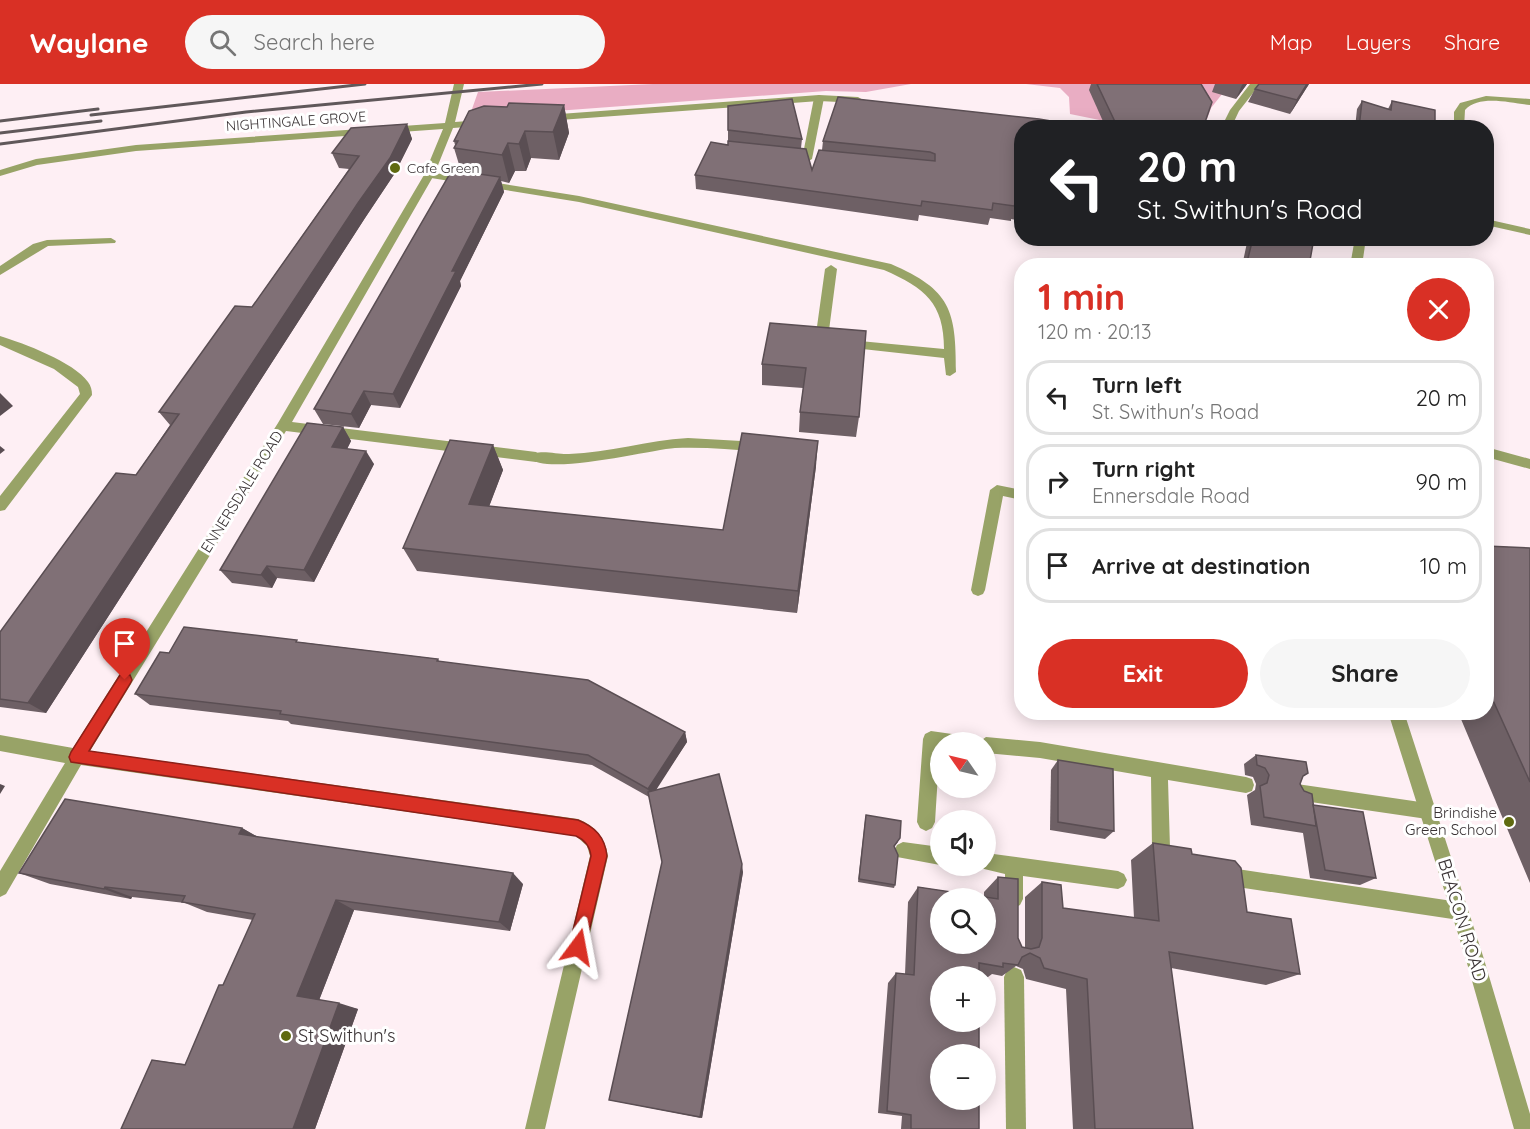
<!DOCTYPE html>
<meta charset="utf-8">
<style>
:root{--surface:#fff;--page:#f6f6f6;--text:#222;--muted:#767676;--line:#e0e0e0;--accent:#d93025}
body{margin:0;font-family:Quicksand,sans-serif;background:var(--page);color:var(--text);height:100vh;display:flex;flex-direction:column;font-size:22px;white-space:nowrap}
*{box-sizing:border-box;margin:0}
p{font-size:20px;color:var(--muted)}
.icon{flex:none;width:33px;height:33px;fill:none;stroke:currentColor;stroke-width:2;stroke-linecap:round;stroke-linejoin:round}
.map{position:relative;flex:1;overflow:hidden}
.sheet{position:absolute;left:1014px;top:174px;width:480px;height:462px;display:flex;flex-direction:column;background:var(--surface);border-radius:24px;box-shadow:0 3px 15px #0003}
.sheet>*{flex:none}
.banner{position:absolute;left:1014px;top:36px;width:480px;height:126px;border-radius:24px;box-shadow:0 3px 15px #0003;background:#202124;color:#fff;overflow:hidden}
.needle{width:39px;rotate:304deg}
.fabs{position:absolute;left:930px;top:648px;display:grid;gap:12px}
.fabs a{display:grid;place-items:center;width:66px;height:66px;border-radius:50%;background:var(--surface);box-shadow:0 3px 15px #0003;font-size:30px}
.pin{position:absolute;display:grid;place-items:center;width:51px;height:51px;color:#fff;margin:-62px -26px;border-radius:50% 50% 50% 0;rotate:-45deg;box-shadow:0 0 6px #0007}
.pin .icon{rotate:45deg}
.me{position:absolute;width:66px;margin:-33px;rotate:13deg;stroke-linejoin:round;filter:drop-shadow(0 0 4px #0008)}
.turn{display:flex;align-items:center;gap:21px;height:126px;padding:0 24px;font-size:27px}
.turn .icon{width:78px;height:78px;stroke-width:2.5}
.turn b{display:block;font-size:42px;line-height:51px}
.round{display:grid;place-items:center;flex:none;width:63px;height:63px;border-radius:32px;background:var(--page)}
.overview{display:flex;align-items:center;justify-content:space-between;height:102px;padding:0 24px}
h1{font-size:36px;font-weight:700;line-height:45px;color:var(--accent)}
.button{display:flex;gap:12px;margin-top:auto;padding:12px 24px}
.button a{flex:1;height:69px;border-radius:36px;background:var(--accent);color:#fff;font-size:24px;font-weight:700;line-height:69px;text-align:center}
.button a+a{background:var(--page);color:var(--text)}
ul{padding:0;list-style:none}
li{display:flex;align-items:center;gap:18px;height:75px;margin:0 12px 9px;padding:0 12px;border:3px solid var(--line);border-radius:24px}
li div{flex:1}
li b{display:block;font-size:22px}
li em{font-style:normal}
header{display:flex;align-items:center;gap:36px;box-sizing:border-box;height:84px;padding:0 30px;background:var(--accent);color:#fff}
header strong{font-size:28px}
nav{display:flex;gap:33px;margin-inline-start:auto;font-size:21px}
.search{width:420px;height:54px;background:var(--page);display:flex;align-items:center;gap:15px;box-sizing:border-box;padding:0 21px;border-radius:33px;color:var(--muted);font-size:22px}
.map>svg:first-child{display:block}
.green{fill:#e9adc3}
.lines{fill:none;stroke-linecap:round;stroke-linejoin:round}
.service{fill:#98a367;fill-rule:evenodd}
.minor{fill:#98a367;fill-rule:evenodd}
.rail{stroke:#60585a;stroke-width:3}
.wall{fill:#6e6065}
.shaded-wall{fill:#5a4e53}
.building{fill:#807076;stroke:#5a4e53;stroke-width:1.5;fill-rule:evenodd}
.route{fill:#d93025;stroke:#8d1f18;stroke-width:1.5}
.poi-dot{fill:#5f6a10;stroke:#fff;stroke-width:2}
.labels{text-anchor:middle;stroke-width:6;stroke-linejoin:round;paint-order:stroke}
.far-street-label{font-size:14px;fill:#393234;stroke:#fff}
.far-poi-label{font-size:14px;fill:#393234;stroke:#fff;text-anchor:start}
.street-label{font-size:15px;fill:#393234;stroke:#fff}
.poi-label{font-size:15px;fill:#393234;stroke:#fff;text-anchor:end}
.near-street-label{font-size:18px;fill:#393234;stroke:#fff}
.near-poi-label{font-size:18px;fill:#393234;stroke:#fff;text-anchor:start}
</style>
<header>
<strong>Waylane</strong>
<div class="search"><svg class="icon" aria-label="search" viewBox="0 0 24 24"><circle cx="10" cy="10" r="6"/><path d="M15 15l6 6"/></svg>Search here</div>
<nav><a>Map</a><a>Layers</a><a>Share</a></nav>
</header>
<div class="map">
<svg width="1530" height="1045" viewBox="0 0 1530 1045">
<rect width="100%" height="100%" fill="#feeff4"/>
<g class="green">
<path d="M653 0H911L866 8 826 7 529 29H474L472 25 478 8Z"/>
<path d="M1026 0H1230L1211 24 1207 35 1144 20 1134 43 1070 30 1069 13 1060 4Z"/>
</g>
<g class="lines">
<g class="service">
<path d="M819 11 824 14 812 75 807 78 802 75 814 14Z"/>
<path d="M429 88 579 112 891 180C951 206 956 226 956 288L950 292 946 291 944 274 817 260 815 257 825 185 831 181 837 185 828 254 944 265C944 219 925 204 884 186L579 118 425 93 424 91Z"/>
<path d="M111 154 116 157 115 159 48 162 0 191V182L33 160 47 156Z"/>
<path d="M1121 174 1141 179 1142 182 1117 181 1115 178Z"/>
<path d="M688 354 759 358 766 363 759 368C731 365 703 363 675 364 649 366 543 393 529 373 536 364 558 371 569 370 609 369 647 356 688 354Z"/>
<path d="M931 647 973 653 975 658H940L935 738 932 744 926 747 920 744 917 738 923 655 925 650Z"/>
<path d="M986 653 1040 658 1246 693 1252 695 1254 701 1252 707 1246 709 1168 696 1170 764 1167 770 1161 773 1155 770 1152 764 1151 693 1040 674 986 669V658H979Z"/>
<path d="M1297 700 1427 719 1433 721 1436 727 1433 733 1427 735 1297 716 1291 714 1288 708 1291 702Z"/>
<path d="M1224 783 1459 818 1465 821 1468 827 1465 833 1459 836 1224 801 1218 798 1215 792 1218 786Z"/>
</g>
<g class="minor">
<path d="M454 0H464L455 38 480 36 485 39 480 42 453 44 434 91 292 338 536 368 543 373 536 378 286 347 90 667 578 735C595 742 605 753 608 772L545 1045H525L590 772 587 762 576 752 81 681 6 810 0 813V787L65 679 0 667V651L73 664 278 339 424 91 443 45 136 67 37 81 0 92V86L36 75 136 61 445 39Z"/>
<path d="M1250 0H1260L1239 27 1231 44H1221L1230 26Z"/>
<path d="M819 11 858 13 863 16 858 19 819 17 546 37 541 34 546 31Z"/>
<path d="M1486 12 1530 15V21C1511 19 1479 10 1465 26L1464 44H1454V28L1460 19Z"/>
<path d="M1486 135 1530 145V151L1486 141Z"/>
<path d="M1355 154H1366L1362 182H1350Z"/>
<path d="M0 252C23 259 74 278 88 298 91 302 92 306 92 311L5 426 0 427V412L80 310 78 303 54 285 0 261Z"/>
<path d="M1486 363 1530 375V385L1486 373Z"/>
<path d="M997 401 1022 406V416L1003 412 985 506 983 510 978 512 973 510 971 506 990 406Z"/>
<path d="M1388 628H1404L1483 872 1530 1030V1045H1514L1465 872Z"/>
<path d="M903 758 940 763V781L897 773 894 767 897 761Z"/>
<path d="M986 769 1118 787 1124 790 1127 796 1124 802 1118 805 1023 792V815L1020 821 1014 824 1008 821 1005 815V790L980 784 979 782H986Z"/>
<path d="M1014 883 1021 886 1024 893 1026 1045H1006L1004 893 1007 886Z"/>
</g>
<g class="rail">
<path d="M91 31 365 0"/>
<path d="M0 37 98 25"/>
<path d="M0 49 101 37"/>
<path d="M0 60 246 28 542 0"/>
</g>
</g>
<g class="wall">
<path d="M1091 0H1201L1203 44H1106L1089 6Z"/>
<path d="M1215 0H1247L1236 15 1212 8Z"/>
<path d="M1259 0H1309L1290 30 1248 18 1255 5Z"/>
<path d="M1362 17 1388 25 1392 17 1435 44H1355L1357 25Z"/>
<path d="M564 21 569 49 559 76 531 74 526 87H515L509 99 501 97 504 108 460 197 461 202 400 324 371 321 359 344 323 340 314 325 461 87 454 64 455 61 454 57 507 23Z"/>
<path d="M728 22 802 55 801 64 812 86 822 66 823 57 1022 44V137L1011 135V137L990 134 988 141 919 131 918 137 696 105 695 91 728 61Z"/>
<path d="M407 40 412 55 395 89 365 134 46 629 0 623V548L136 391 170 341 159 328 252 223 349 85 339 84 332 69Z"/>
<path d="M1105 154H1119L1117 157Z"/>
<path d="M1248 154H1314L1309 182H1242Z"/>
<path d="M770 239 859 333 856 353 799 348 800 328 803 304 762 301V280Z"/>
<path d="M343 343 351 357 347 365 374 380 314 498 277 494 272 504 232 499 220 486Z"/>
<path d="M493 361 503 386 489 422 723 446 816 382 797 529 417 487 403 464Z"/>
<path d="M1486 462 1530 464V799L1458 628H1486Z"/>
<path d="M299 558 438 575 439 577 685 648 687 658 655 706 743 788 702 1034 609 1016 662 778 649 713 592 681 291 640 288 637 150 621 135 610 169 569Z"/>
<path d="M1256 671 1302 694 1300 700 1313 721 1376 794 1360 801 1310 794 1303 749 1251 741 1247 711 1255 706 1256 700 1253 693 1245 691 1244 680Z"/>
<path d="M1058 676 1114 747 1105 755 1050 746 1051 686Z"/>
<path d="M866 731 898 758 894 763 895 801 894 804 858 798 865 736Z"/>
<path d="M242 744 258 753 523 800 510 847 354 826 319 916 358 925 315 1045H121L152 976 185 980 223 901 253 836 207 828 185 819 132 813 131 815 50 800 19 789Z"/>
<path d="M1153 759 1192 770 1247 828 1300 890 1266 901 1171 884 1193 1045H1073L1066 905 1026 895 1023 885 1016 882 1002 892 992 890 988 893 979 892V1045H901L902 1032 878 1029 888 899 896 889 905 890 908 818 918 803 984 813V808L998 793 1018 854 1022 863 1025 864V813L1042 798 1063 824 1134 834 1131 776Z"/>
</g>
<g class="shaded-wall">
<path d="M1243 0H1247L1236 15 1242 1Z"/>
<path d="M1307 0H1309L1290 30 1297 16Z"/>
<path d="M564 21 569 49 559 76 553 48Z"/>
<path d="M407 40 412 55 395 89 365 134 46 629 28 619Z"/>
<path d="M525 47 531 74 526 87 519 60Z"/>
<path d="M508 59 515 87 509 99 502 71Z"/>
<path d="M500 93 504 108 460 197 461 202 400 324 393 310 452 187Z"/>
<path d="M364 307 371 321 359 344 351 330Z"/>
<path d="M0 309 13 322 0 332Z"/>
<path d="M343 343 351 357 341 377 332 363Z"/>
<path d="M818 357 816 382 797 529 798 507Z"/>
<path d="M493 361 503 386 481 444 469 420Z"/>
<path d="M0 362 5 366 0 370Z"/>
<path d="M366 367 374 380 314 498 304 486Z"/>
<path d="M267 482 277 494 272 504 261 491Z"/>
<path d="M685 648 687 658 651 714 648 705Z"/>
<path d="M0 700 5 702 0 710Z"/>
<path d="M242 744 263 756 239 750Z"/>
<path d="M742 780 743 788 702 1034 700 1033Z"/>
<path d="M513 789 523 800 510 847 499 838Z"/>
<path d="M105 803 132 813 131 815 104 805Z"/>
<path d="M336 816 354 826 318 919 297 912Z"/>
<path d="M339 919 358 925 315 1045H293Z"/>
</g>
<g class="building">
<path d="M1097 0H1201L1212 18 1203 44H1118Z"/>
<path d="M1259 0H1307L1297 16 1255 5Z"/>
<path d="M838 13 1039 35 1093 44H1022V121L1015 120 1014 122 993 119 992 126 922 117 921 122 695 91 711 58 728 61V57L806 65 812 86 819 66 935 77V70L930 68 823 57Z"/>
<path d="M792 15 802 55 728 46V22Z"/>
<path d="M1362 17 1391 26 1392 17 1435 26V44H1359Z"/>
<path d="M509 19 564 21 553 48 525 47 519 60 508 59 502 71 454 64 458 57H454L469 27 484 22 507 23Z"/>
<path d="M407 40 390 74 358 119 28 619 0 615V548L116 389 136 391 179 330 159 328 235 222 252 223 359 72 332 69 351 44Z"/>
<path d="M452 86 500 93 452 187H456L393 310 364 307 351 330 314 325Z"/>
<path d="M1253 154H1314L1309 182H1246Z"/>
<path d="M770 239 866 247 859 333 800 328 806 284 762 280Z"/>
<path d="M307 339 343 343 332 363 366 367 304 486 267 482 261 491 220 486Z"/>
<path d="M742 349 818 357 798 507 403 464 450 356 493 361 469 420 723 446Z"/>
<path d="M1486 462 1530 464V698L1486 601Z"/>
<path d="M184 543 297 556 296 558 438 575 437 577 588 596 685 648 648 705 588 671 280 630 281 627 135 610 160 568 169 569Z"/>
<path d="M1256 671 1306 678 1308 689 1303 692 1300 700 1304 707 1312 710 1316 742 1264 733 1260 702 1267 699 1269 691 1265 684 1257 681Z"/>
<path d="M1058 676 1113 685 1114 747 1058 738Z"/>
<path d="M719 690 742 780 700 1033 609 1016 662 778 648 708Z"/>
<path d="M65 715 242 744 239 750 513 789 499 838 336 816 297 912 339 919 293 1045H121L152 976 185 981 219 901H223L255 830 182 818 185 812 105 803 104 805 19 789Z"/>
<path d="M1313 721 1363 728 1376 794 1325 786Z"/>
<path d="M866 731 901 737 900 754 894 762 898 771 895 801 859 795Z"/>
<path d="M1153 759 1191 765 1192 770 1235 777 1241 784 1247 828 1291 835 1300 890 1169 868 1193 1045H1095L1087 895 1044 884 1040 874 1030 869 1022 873 1018 881 1003 879V883L979 879V892H940V938H979V970H940V1016H979V1045H911V1031L887 1027 896 889 914 891 918 803 998 815V793L1018 795V854L1022 863 1031 865 1039 863 1042 854V798L1061 801 1063 824 1159 837ZM940 814H986V860H940Z"/>
</g>
<path class="route" d="M125 590 130 591 132 596 130 600 89 667 578 736C595 743 605 753 607 772L584 869 578 872 572 869 569 863 591 772C590 763 585 756 576 752L71 678 69 673 71 668 120 591Z"/>
<g class="poi-dot">
<circle cx="395" cy="84" r="6"/>
<circle cx="1509" cy="738" r="6"/>
<circle cx="286" cy="952" r="6"/>
</g>
<g class="labels">
<g class="far-street-label">
<text transform="translate(296 37) rotate(-4)" y="5">NIGHTINGALE GROVE</text>
</g>
<g class="far-poi-label">
<text x="407" y="89">Cafe Green</text>
</g>
<g class="street-label">
<text transform="translate(242 408) rotate(-58)" y="5">ENNERSDALE ROAD</text>
</g>
<g class="poi-label">
<text x="1497" y="734">Brindishe<tspan x="1497" dy="17">Green School</tspan></text>
</g>
<g class="near-street-label">
<text transform="translate(1462 836) rotate(73)" y="6">BEACON ROAD</text>
</g>
<g class="near-poi-label">
<text x="298" y="958">St Swithun's</text>
</g>
</g>
</svg>
<div class="fabs">
<a><svg class="needle" viewBox="-14 -14 28 28"><path d="M0-13l5 13h-10z" fill="#e53935"/><path d="M0 13l5-13h-10z" fill="#767676"/></svg></a>
<a><svg class="icon" aria-label="sound" viewBox="0 0 24 24"><path d="M4 9h4l5-4v14l-5-4H4zM17 9q2 3 0 6"/></svg></a>
<a><svg class="icon" aria-label="search" viewBox="0 0 24 24"><circle cx="10" cy="10" r="6"/><path d="M15 15l6 6"/></svg></a>
<a>+</a>
<a>−</a>
</div>
<div class="pin" style="left:125px;top:596px;background:#d93025"><svg class="icon" aria-label="arrive" viewBox="0 0 24 24"><path d="M6 21V4h12l-3 4 3 4H6"/></svg></div>
<svg class="me" style="left:578px;top:863px" viewBox="-20 -20 40 40"><path d="M0-17L14 15 0 8-14 15z" fill="#d93025" stroke="#fff" stroke-width="4"/></svg>
<div class="banner">
<div class="turn"><svg class="icon" aria-label="left" viewBox="0 0 24 24"><path d="M17 20v-9H6M10 6l-5 5 5 5"/></svg><div><b>20 m</b>St. Swithun's Road</div></div>
</div>
<section class="sheet">
<div class="overview"><div><h1>1 min</h1><p>120 m · 20:13</p></div><a class="round" style="background:#d93025;color:#fff"><svg class="icon" aria-label="close" viewBox="0 0 24 24"><path d="M6 6l12 12M18 6L6 18"/></svg></a></div>
<ul>
<li><svg class="icon" aria-label="left" viewBox="0 0 24 24"><path d="M17 20v-9H6M10 6l-5 5 5 5"/></svg><div><b>Turn left</b><p>St. Swithun's Road</p></div><em>20 m</em></li>
<li><svg class="icon" aria-label="right" viewBox="0 0 24 24"><path d="M7 20v-9h11M14 6l5 5-5 5"/></svg><div><b>Turn right</b><p>Ennersdale Road</p></div><em>90 m</em></li>
<li><svg class="icon" aria-label="arrive" viewBox="0 0 24 24"><path d="M6 21V4h12l-3 4 3 4H6"/></svg><div><b>Arrive at destination</b></div><em>10 m</em></li>
</ul>
<div class="button"><a>Exit</a><a>Share</a></div>
</section>
</div>
